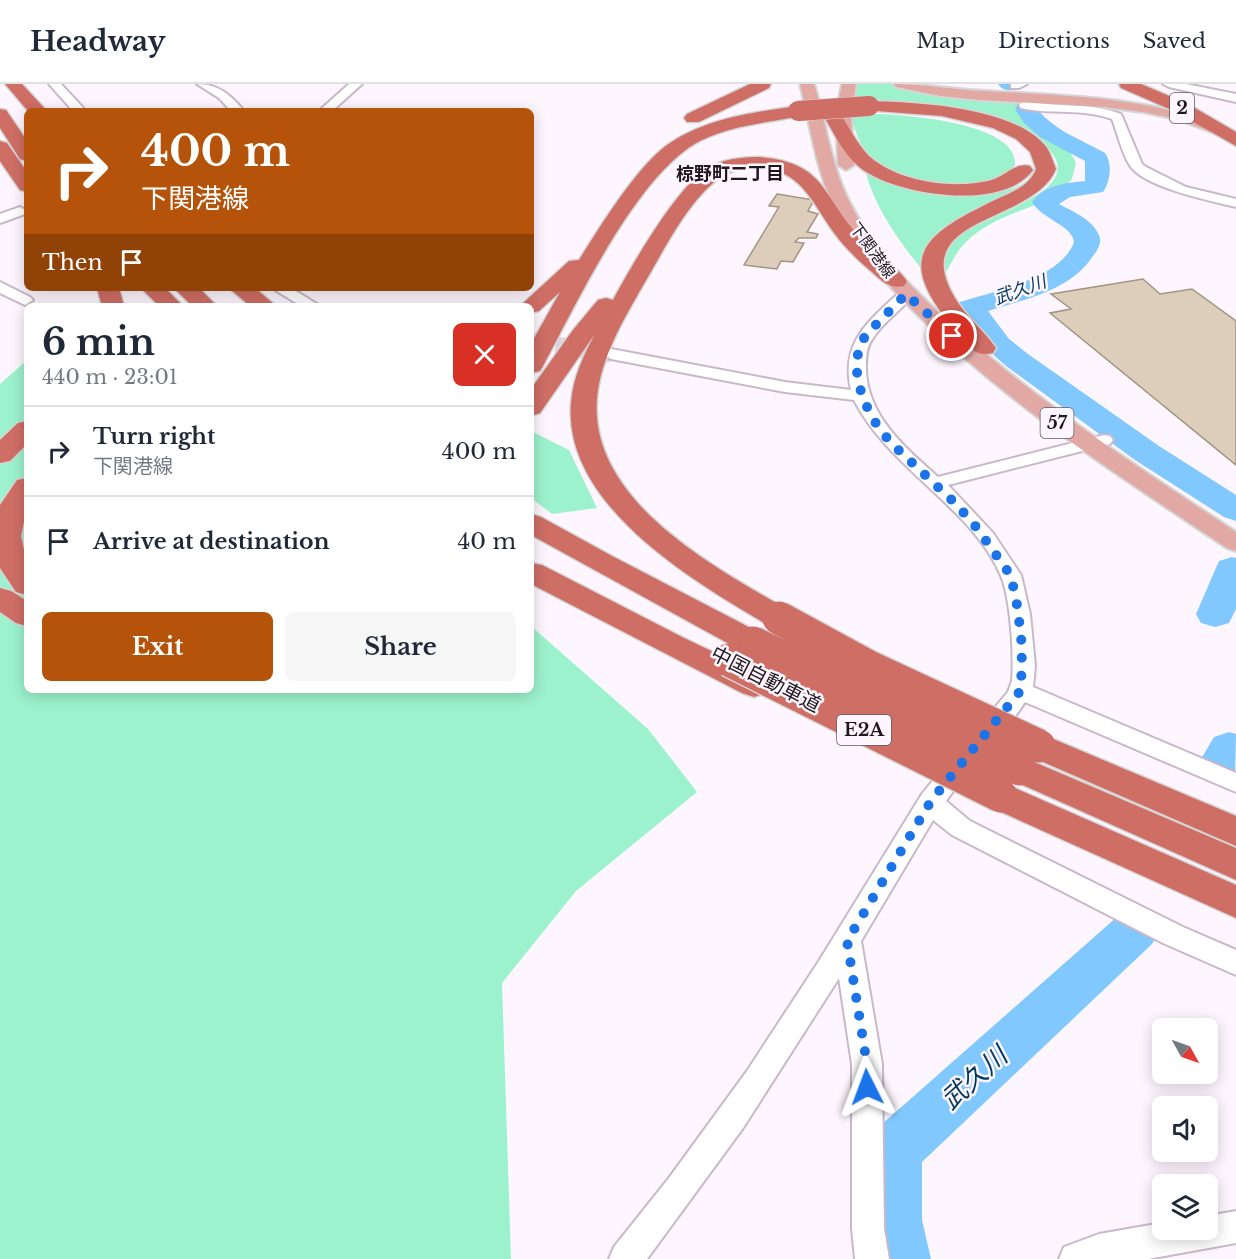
<!DOCTYPE html>
<meta charset="utf-8">
<style>
:root{--surface:#fff;--page:#f6f6f7;--text:#1f2937;--muted:#747a83;--line:#e0e1e3;--accent:#b45309}
body{margin:0;font-family:"Libre Baskerville","Noto Sans JP",serif;background:var(--page);color:var(--text);height:100vh;display:flex;flex-direction:column;font-size:22px;white-space:nowrap}
*{box-sizing:border-box;margin:0}
p{font-size:20px;color:var(--muted)}
.icon{flex:none;width:33px;height:33px;fill:none;stroke:currentColor;stroke-width:2;stroke-linecap:round;stroke-linejoin:round}
.map{position:relative;flex:1;overflow:hidden}
.side{position:absolute;left:24px;top:219px;width:510px;height:390px;display:flex;flex-direction:column;background:var(--surface);border-radius:9px;box-shadow:0 3px 15px #0003}
.side>*{flex:none}
.hud{position:absolute;left:24px;top:24px;width:510px;height:183px;border-radius:9px;box-shadow:0 3px 15px #0003;background:#b45309;color:#fff;overflow:hidden}
.needle{width:39px;rotate:130deg}
.tools{position:absolute;left:1152px;top:934px;display:grid;gap:12px}
.tools a{display:grid;place-items:center;width:66px;height:66px;border-radius:9px;background:var(--surface);box-shadow:0 3px 15px #0003;font-size:30px}
.pin{position:absolute;display:grid;place-items:center;width:51px;height:51px;color:#fff;margin:-26px;border:3px solid #fff;border-radius:50%;box-shadow:0 2px 6px #0007}
.me{position:absolute;width:66px;margin:-33px;rotate:357deg;stroke-linejoin:round;filter:drop-shadow(0 0 4px #0008)}
.turn{display:flex;align-items:center;gap:21px;height:126px;padding:0 18px;font-size:27px}
.turn .icon{width:78px;height:78px;stroke-width:2.5}
.turn b{display:block;font-size:42px;line-height:51px}
.then{display:flex;align-items:center;height:57px;padding:0 18px;background:#0003;gap:12px;font-size:22px}
.round{display:grid;place-items:center;flex:none;width:63px;height:63px;border-radius:9px;background:var(--page)}
.headline{display:flex;align-items:center;justify-content:space-between;height:102px;padding:0 18px}
h1{font-size:36px;font-weight:700;line-height:45px}
.button{display:flex;gap:12px;margin-top:auto;padding:12px 18px}
.button a{flex:1;height:69px;border-radius:9px;background:var(--accent);color:#fff;font-size:24px;font-weight:700;line-height:69px;text-align:center}
.button a+a{background:var(--page);color:var(--text)}
ul{padding:0;list-style:none}
li{display:flex;align-items:center;gap:18px;height:90px;padding:0 18px;border-top:2px solid var(--line)}
li div{flex:1}
li b{display:block;font-size:22px}
li em{font-style:normal}
header{display:flex;align-items:center;gap:36px;box-sizing:border-box;height:84px;padding:0 30px;background:var(--surface);border-bottom:2px solid var(--line)}
header strong{font-size:28px}
nav{display:flex;gap:33px;margin-inline-start:auto;font-size:21px}
.map>svg:first-child{display:block}
.green{fill:#9cf2cc}
.lines{fill:none;stroke-linecap:round;stroke-linejoin:round}
.river{fill:#80c8fe;fill-rule:evenodd}
.building{fill:#ddcebb;stroke:#a29481;stroke-width:1.5}
.minor-tunnel{stroke:#dcd5dc;stroke-width:17;stroke-dasharray:17 8;stroke-linecap:butt}
.minor-casing{stroke:#c9b8ca;stroke-width:4}
.major-casing{stroke:#d6d5d6;stroke-width:4}
.highway-casing{stroke:#d6d5d6;stroke-width:3}
.minor{fill:#fff;fill-rule:evenodd}
.major{fill:#e2a8a3;fill-rule:evenodd}
.highway{fill:#cf6e65;fill-rule:evenodd}
.highway-bridge-far1-casing{stroke:#d6d5d6;stroke-width:21;stroke-linecap:butt}
.highway-bridge-casing{stroke:#d6d5d6;stroke-width:36;stroke-linecap:butt}
.highway-bridge-far1{stroke:#cf6e65;stroke-width:20}
.highway-bridge{stroke:#cf6e65;stroke-width:33}
.route{stroke:#1a73e8;stroke-width:10;stroke-dasharray:0 18}
.labels{text-anchor:middle;stroke-width:5;stroke-linejoin:round;paint-order:stroke}
.far-street-label{font-size:16px;fill:#1e181e;stroke:#fef6fe}
.shield{fill:#fef6fe;stroke:#615b61;stroke-width:1.5}
.shield-label{font-size:18px;font-weight:bold;fill:#1e181e}
.far-neighbourhood-label{font-size:18px;font-weight:bold;fill:#1e181e;stroke:#fef6fe}
.far-water-label{font-size:18px;font-style:italic;fill:#003a5c;stroke:#fef6fe}
.street-label{font-size:20px;fill:#1e181e;stroke:#fef6fe}
.near-water-label{font-size:26px;font-style:italic;fill:#003a5c;stroke:#fef6fe}
</style>
<header>
<strong>Headway</strong>
<nav><a>Map</a><a>Directions</a><a>Saved</a></nav>
</header>
<div class="map">
<svg width="1236" height="1175" viewBox="0 0 1236 1175">
<rect width="100%" height="100%" fill="#fef6fe"/>
<g class="green">
<path d="M857 0H892L915 6 1017 15 1030 38 1058 54 1068 64 1076 79 1072 95 1065 103 1069 107C1036 124 995 130 967 157 958 165 952 178 946 188 945 178 944 167 951 158 972 132 1101 108 1043 60 1001 25 903 25 849 20Z"/>
<path d="M878 30C907 31 1019 39 1015 81 989 116 899 100 871 73 859 62 855 46 851 32Z"/>
<path d="M1037 81H1039L1030 99 957 137 936 152 924 188C899 157 875 125 865 86L877 91C912 96 952 106 988 108 1005 109 1034 101 1037 81Z"/>
<path d="M27 276V606H531V542L648 645 697 708 576 807 502 899 511 1175H0V300Z"/>
<path d="M531 347 569 366 597 424 552 430 531 414Z"/>
</g>
<g class="lines">
<g class="river">
<path d="M998 0H1020V1L1017 5C1009 7 1003 7 998 0Z"/>
<path d="M1026 19 1034 20C1051 46 1079 54 1105 69 1113 80 1110 98 1103 108L1070 113 1059 120C1073 128 1091 134 1099 151 1102 159 1098 165 1093 172 1070 207 1025 215 988 227L1009 255 1028 270 1159 362 1236 411V437L1224 433 1135 376 1006 282 989 267 956 224 960 218C993 207 1061 195 1074 158 1073 142 1042 135 1032 118 1044 101 1066 99 1085 97V77L1040 53 1024 39 1015 25 1018 20Z"/>
<path d="M1232 473 1236 474V525L1229 539 1215 543 1201 539 1196 530 1219 477Z"/>
<path d="M1229 648 1236 650 1235 691 1220 696 1205 691 1198 680 1214 653Z"/>
<path d="M1135 826 1152 832 1160 846 1152 860 922 1078V1136L931 1175H871C863 1134 856 1087 873 1048L1118 832Z"/>
</g>
</g>
<g class="building">
<path d="M777 110 814 116 808 127 818 130 807 148 818 150 816 154H799L795 158 804 159 793 178 781 177 777 185 744 181 779 123 769 122Z"/>
<path d="M1143 195 1160 210 1192 205 1236 237V381L1050 229 1071 225 1051 210Z"/>
</g>
<g class="lines">
<path class="minor-tunnel" d="M531 257 611 270"/>
<defs>
<g id="minor">
<path d="M49 0H61L86 27H73Z"/>
<path d="M197 0C218 0 231 11 244 27H231L219 14Z"/>
<path d="M349 0H362L332 27H319Z"/>
<path d="M1011 0H1027L1019 4H1011Z"/>
<path d="M1163 0H1186L1236 10V18L1169 3Z"/>
<path d="M1025 17C1058 24 1089 18 1121 30L1142 80 1146 83 1186 103 1236 115V123C1211 117 1147 104 1131 83 1122 71 1118 50 1112 35 1082 24 1051 31 1021 24L1019 21Z"/>
<path d="M20 123 27 127 25 130 0 139V130Z"/>
<path d="M0 198 30 213 33 216 25 221 0 209Z"/>
<path d="M272 204H291L320 222H301Z"/>
<path d="M906 205 914 210C902 226 884 237 873 254 867 262 866 270 866 280 864 329 904 363 938 393L1104 351 1110 352 1113 356 1110 360 948 401 993 449 1021 491 1030 530 1035 582 1033 603 1236 689V708L1025 618C1014 634 997 663 977 657L973 651 977 645 1008 608 1012 597C1014 571 1011 516 1001 492 973 424 890 386 854 316L785 308 611 275 603 270 611 265 785 298 851 306C840 258 869 237 901 207Z"/>
<path d="M962 669 971 672 974 678 946 717 970 737 1183 843 1236 866V891L1163 859 952 751 933 736 861 857 882 980 884 1144 889 1175H855L852 1144V980L839 894 743 1044 647 1175H609L614 1163 669 1094 747 987 819 877 922 710 953 672Z"/>
<path d="M1236 1127V1159L1148 1175H1059L1064 1163 1099 1150 1162 1139V1146H1208V1132Z"/>
</g>
<g id="major">
<path d="M800 0H814C826 39 831 81 849 117 875 170 920 213 964 251 1048 325 1142 386 1236 448V467L1227 464C1131 400 1035 338 950 261 904 220 859 174 832 118 815 81 810 39 800 0Z"/>
<path d="M842 0H856L851 30 854 81 846 86 838 81 836 30Z"/>
<path d="M894 0C925 0 954 6 985 7 1072 12 1141 12 1225 43L1227 46 1219 51 1177 35 1143 28 1103 23 981 16 941 12 896 3Z"/>
</g>
<g id="highway">
<path d="M5 0H22L47 27H28Z"/>
<path d="M750 0H771L769 4 699 38H687L684 34 687 30Z"/>
<path d="M1119 0H1141L1188 20 1236 48V62L1176 28 1121 4Z"/>
<path d="M869 17C916 18 1017 23 1047 64 1051 70 1053 78 1056 85 1034 140 905 131 955 214 966 233 984 246 996 264L993 269C975 274 967 261 957 248 892 173 922 151 997 115 1013 108 1030 101 1036 85L1030 68 1016 55 993 44 942 32 863 26 860 22 863 18Z"/>
<path d="M798 22 804 23 807 27 804 31C770 39 735 40 702 56 638 87 577 219 543 282L540 287 531 289V260L560 208 539 227 531 229V222H520L569 177 579 176C599 144 639 79 670 59 707 34 755 28 798 22Z"/>
<path d="M0 25 6 26 27 57V77L20 75 0 44Z"/>
<path d="M834 29 840 30C850 44 857 60 869 72 898 98 952 105 988 97 1004 94 1014 78 1030 82L1033 86C1003 128 899 111 863 86 846 74 835 52 825 34L828 30Z"/>
<path d="M0 57 7 59 27 88V108L20 106 0 77Z"/>
<path d="M760 73C827 79 821 112 860 153 874 168 895 180 907 197L904 202C890 205 883 198 873 189 859 177 846 165 835 150 814 123 804 89 766 85 755 84 744 84 734 87 700 97 669 156 652 186 632 221 607 260 599 300 577 411 711 481 790 527L795 534 790 541 779 544 768 541C693 497 563 421 571 319 573 294 583 272 595 250L540 329 531 332V305L573 246 598 216 606 214 613 216C632 181 675 106 706 85 721 75 742 73 760 73Z"/>
<path d="M97 204H119L124 222H102Z"/>
<path d="M141 204H165L183 222H159Z"/>
<path d="M174 204H199L217 222H192Z"/>
<path d="M229 204H255L276 222H250Z"/>
<path d="M27 337V360L10 377 0 379V356L18 339Z"/>
<path d="M27 394V424L21 452 27 479V511L16 508 0 484V421L17 396Z"/>
<path d="M531 430 541 433 612 472 764 551 769 559 764 567 753 570 742 567 531 451Z"/>
<path d="M531 479 542 481 684 554 766 593 771 601 766 609 754 613 742 609 531 500Z"/>
<path d="M0 504 11 507 27 517V542L16 539 0 528Z"/>
<path d="M1039 649 1236 732V762L1027 671 1021 662 1027 653Z"/>
<path d="M1020 672 1236 764V796L1007 694 1002 685 1007 676Z"/>
<path d="M1001 698 1236 801V834L988 722 983 712 988 702Z"/>
</g>
</defs>
<use href="#minor" class="minor-casing"/>
<use href="#major" class="major-casing"/>
<use href="#highway" class="highway-casing"/>
<use href="#minor" class="minor"/>
<use href="#major" class="major"/>
<use href="#highway" class="highway"/>
<defs>
<path id="highway-bridge-far1" d="M798 27 869 22"/>
<g id="highway-bridge">
<path d="M779 534 869 583 1039 662"/>
<path d="M753 559 1020 685"/>
<path d="M729 576 1001 712"/>
</g>
</defs>
<use href="#highway-bridge-far1" class="highway-bridge-far1-casing"/>
<use href="#highway-bridge" class="highway-bridge-casing"/>
<use href="#highway-bridge-far1" class="highway-bridge-far1"/>
<use href="#highway-bridge" class="highway-bridge"/>
</g>
<g class="lines">
<path class="route" d="M867 1003V980L847 857 931 717 1021 606 1022 563 1018 526 1011 492 977 444 956 420 890 358 872 334 862 312 857 291 858 267 865 252 906 210 952 252"/>
</g>
<g class="labels">
<g class="far-street-label">
<text transform="translate(873 166) rotate(54)" y="6">下関港線</text>
</g>
<g class="shield">
<rect x="1170" y="9" width="24" height="30" rx="4.5"/>
<rect x="1040.5" y="324" width="33" height="30" rx="4.5"/>
<rect x="837" y="631" width="54" height="30" rx="4.5"/>
</g>
<g class="shield-label">
<text x="1182" y="30">2</text>
<text x="1057" y="345">57</text>
<text x="864" y="652">E2A</text>
</g>
<g class="far-neighbourhood-label">
<text x="730" y="96">椋野町二丁目</text>
</g>
<g class="far-water-label">
<text transform="translate(1020 206) rotate(-20)" y="6">武久川</text>
</g>
<g class="street-label">
<text transform="translate(766 595) rotate(27)" y="7">中国自動車道</text>
</g>
<g class="near-water-label">
<text transform="translate(974 994) rotate(-42)" y="9">武久川</text>
</g>
</g>
</svg>
<div class="tools">
<a><svg class="needle" viewBox="-14 -14 28 28"><path d="M0-13l5 13h-10z" fill="#e53935"/><path d="M0 13l5-13h-10z" fill="#747a83"/></svg></a>
<a><svg class="icon" aria-label="sound" viewBox="0 0 24 24"><path d="M4 9h4l5-4v14l-5-4H4zM17 9q2 3 0 6"/></svg></a>
<a><svg class="icon" aria-label="layers" viewBox="0 0 24 24"><path d="M12 4l9 5-9 5-9-5zM3 14l9 5 9-5"/></svg></a>
</div>
<div class="pin" style="left:952px;top:252px;background:#d93025"><svg class="icon" aria-label="arrive" viewBox="0 0 24 24"><path d="M6 21V4h12l-3 4 3 4H6"/></svg></div>
<svg class="me" style="left:867px;top:1003px" viewBox="-20 -20 40 40"><path d="M0-17L14 15 0 8-14 15z" fill="#1a73e8" stroke="#fff" stroke-width="4"/></svg>
<div class="hud">
<div class="turn"><svg class="icon" aria-label="right" viewBox="0 0 24 24"><path d="M7 20v-9h11M14 6l5 5-5 5"/></svg><div><b>400 m</b>下関港線</div></div>
<div class="then">Then<svg class="icon" aria-label="arrive" viewBox="0 0 24 24"><path d="M6 21V4h12l-3 4 3 4H6"/></svg></div>
</div>
<section class="side">
<div class="headline"><div><h1>6 min</h1><p>440 m · 23:01</p></div><a class="round" style="background:#d93025;color:#fff"><svg class="icon" aria-label="close" viewBox="0 0 24 24"><path d="M6 6l12 12M18 6L6 18"/></svg></a></div>
<ul>
<li><svg class="icon" aria-label="right" viewBox="0 0 24 24"><path d="M7 20v-9h11M14 6l5 5-5 5"/></svg><div><b>Turn right</b><p>下関港線</p></div><em>400 m</em></li>
<li><svg class="icon" aria-label="arrive" viewBox="0 0 24 24"><path d="M6 21V4h12l-3 4 3 4H6"/></svg><div><b>Arrive at destination</b></div><em>40 m</em></li>
</ul>
<div class="button"><a>Exit</a><a>Share</a></div>
</section>
</div>
